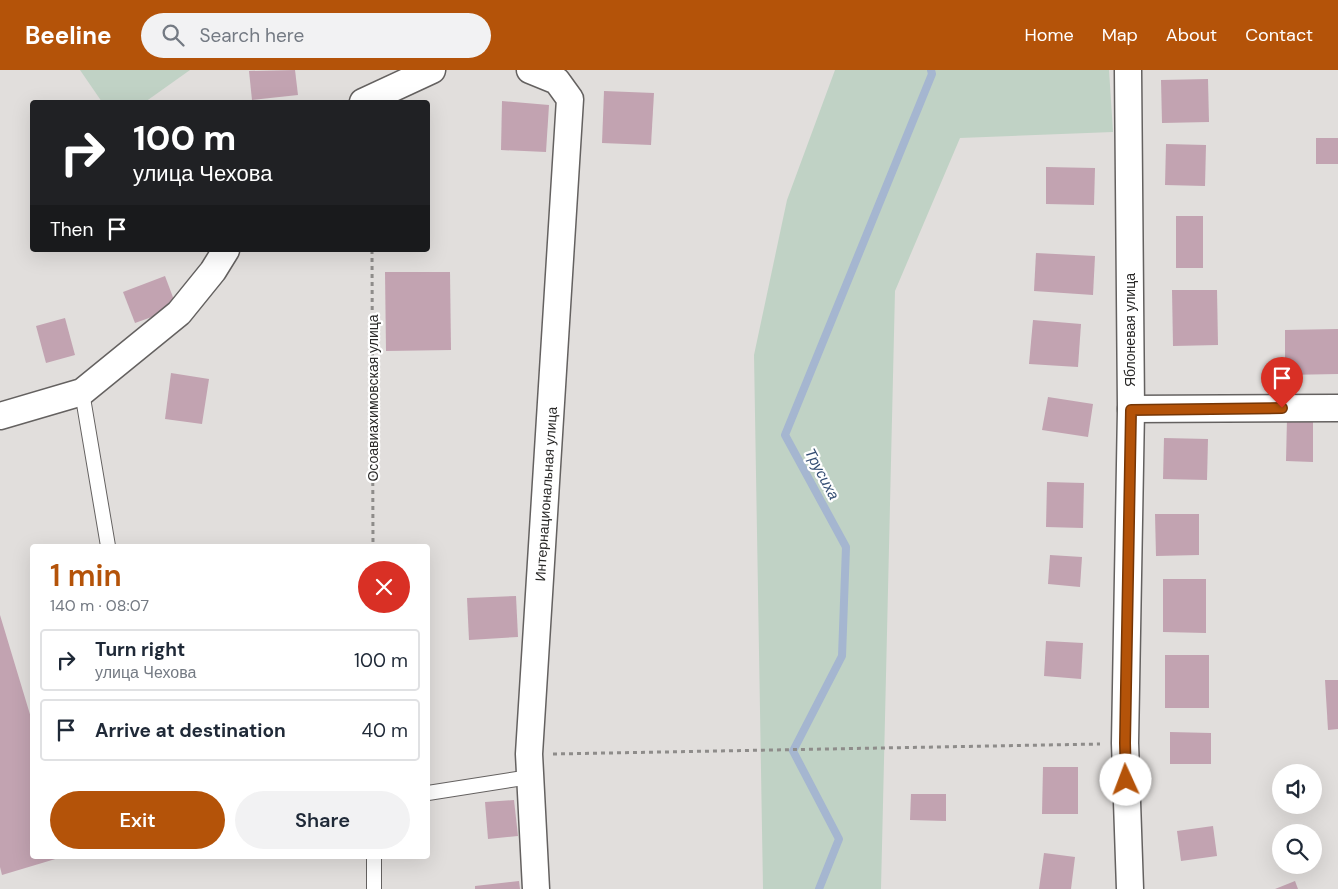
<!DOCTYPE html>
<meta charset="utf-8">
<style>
:root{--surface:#fff;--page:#f2f2f3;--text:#1f2937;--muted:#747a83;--line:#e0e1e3;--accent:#b45309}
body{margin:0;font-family:"DM Sans",sans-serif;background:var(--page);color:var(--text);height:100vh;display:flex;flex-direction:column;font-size:19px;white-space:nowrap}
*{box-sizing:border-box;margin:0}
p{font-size:16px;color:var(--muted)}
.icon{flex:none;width:28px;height:28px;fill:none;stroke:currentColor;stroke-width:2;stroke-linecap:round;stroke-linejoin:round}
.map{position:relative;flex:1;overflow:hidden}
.side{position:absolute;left:30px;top:474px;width:400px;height:315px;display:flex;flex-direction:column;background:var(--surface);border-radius:5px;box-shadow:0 5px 20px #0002}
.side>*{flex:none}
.hud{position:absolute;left:30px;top:30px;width:400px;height:152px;border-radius:5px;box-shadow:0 5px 20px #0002;background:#202124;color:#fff;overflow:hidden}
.tools{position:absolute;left:1272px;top:694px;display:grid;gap:10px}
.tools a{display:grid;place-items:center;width:50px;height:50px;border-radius:50%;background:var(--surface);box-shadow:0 5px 20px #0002;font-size:25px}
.pin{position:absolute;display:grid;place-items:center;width:42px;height:42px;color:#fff;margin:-51px -21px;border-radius:50% 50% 50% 0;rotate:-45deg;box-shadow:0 0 5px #0007}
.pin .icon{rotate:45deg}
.me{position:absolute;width:55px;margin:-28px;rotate:358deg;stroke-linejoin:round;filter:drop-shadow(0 0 4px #0008)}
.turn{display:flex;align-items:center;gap:18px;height:105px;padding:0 20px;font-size:22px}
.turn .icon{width:65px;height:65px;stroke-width:2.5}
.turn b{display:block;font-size:35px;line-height:42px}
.then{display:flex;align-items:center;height:48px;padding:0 20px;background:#0003;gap:10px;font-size:19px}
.round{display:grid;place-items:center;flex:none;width:52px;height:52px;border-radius:26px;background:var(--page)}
.summary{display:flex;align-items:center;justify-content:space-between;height:85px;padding:0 20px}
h1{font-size:30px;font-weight:600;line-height:38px;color:var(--accent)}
.action{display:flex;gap:10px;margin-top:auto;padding:10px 20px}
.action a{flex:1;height:58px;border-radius:30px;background:var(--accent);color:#fff;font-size:20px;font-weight:600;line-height:58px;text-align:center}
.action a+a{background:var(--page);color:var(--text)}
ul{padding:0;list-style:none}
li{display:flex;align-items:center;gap:15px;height:62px;margin:0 10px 8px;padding:0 10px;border:2px solid var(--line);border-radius:5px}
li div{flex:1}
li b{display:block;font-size:19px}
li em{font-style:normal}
header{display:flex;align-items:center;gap:30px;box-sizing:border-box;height:70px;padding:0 25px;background:var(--accent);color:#fff}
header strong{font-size:24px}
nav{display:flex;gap:28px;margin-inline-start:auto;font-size:18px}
.search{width:350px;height:45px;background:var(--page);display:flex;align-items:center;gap:12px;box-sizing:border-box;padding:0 18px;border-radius:28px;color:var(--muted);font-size:19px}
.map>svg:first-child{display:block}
.green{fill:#c0d2c5}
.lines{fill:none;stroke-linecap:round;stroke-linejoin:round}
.stream{stroke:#a5b6d0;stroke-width:8}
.building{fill:#c2a3b1}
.service-casing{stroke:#646160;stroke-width:16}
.minor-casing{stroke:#646160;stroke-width:29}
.path{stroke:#8e8c8a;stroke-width:3;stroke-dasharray:4 4;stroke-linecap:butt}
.service{stroke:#fff;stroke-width:14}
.minor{stroke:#fff;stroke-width:26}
.route-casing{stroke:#753606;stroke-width:12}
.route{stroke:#b45309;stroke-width:9}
.labels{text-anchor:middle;stroke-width:4.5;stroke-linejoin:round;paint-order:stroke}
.street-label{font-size:14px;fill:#292827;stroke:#fff}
.water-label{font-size:15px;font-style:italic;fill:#344d73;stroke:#fff}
</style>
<header>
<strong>Beeline</strong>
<div class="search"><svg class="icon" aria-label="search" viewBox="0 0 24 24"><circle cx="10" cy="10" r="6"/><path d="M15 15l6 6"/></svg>Search here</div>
<nav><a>Home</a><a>Map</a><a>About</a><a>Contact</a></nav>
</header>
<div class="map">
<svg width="1338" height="819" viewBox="0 0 1338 819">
<rect width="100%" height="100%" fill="#e1dedc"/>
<g class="green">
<path d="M80 0H190L145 32H102Z"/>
<path d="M835 0H1109L1113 62 960 68 895 221 881 819H763L754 285 787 130Z"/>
</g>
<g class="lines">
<path class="stream" d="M819 819 839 769 793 681 842 586 846 477 785 365 932 4 931 0"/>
</g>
<g class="building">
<path d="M295 0 298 25 252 30 249 1Z"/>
<path d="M1208 9 1209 52 1162 53 1161 10Z"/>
<path d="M604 21 654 23 651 75 602 73Z"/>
<path d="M502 31 549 35 546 82 501 80Z"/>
<rect x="1316" y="68" width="22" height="26"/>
<path d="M1166 74 1206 75 1205 116 1165 115Z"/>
<path d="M1046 97 1095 98 1094 135 1046 134Z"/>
<rect x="1176" y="146" width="27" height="52"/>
<path d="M1036 183 1095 186 1093 225 1034 221Z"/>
<path d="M385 202H450L451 280 386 281Z"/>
<path d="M165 206 177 238 135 253 123 222Z"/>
<path d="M1172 220H1217L1218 275 1173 276Z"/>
<path d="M65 248 75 285 46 293 36 256Z"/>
<path d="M1033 250 1081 254 1078 297 1029 294Z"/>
<path d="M1338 259V304L1285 305V260Z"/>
<path d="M171 303 209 309 202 354 165 349Z"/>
<path d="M1048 327 1093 334 1088 367 1042 360Z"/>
<path d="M1287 348 1313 350V392L1286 391Z"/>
<path d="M1164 368 1208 369 1207 410 1163 409Z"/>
<path d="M1047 412 1084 413 1083 458 1046 457Z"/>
<path d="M1155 444H1199V485L1156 486Z"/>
<path d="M1050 485 1082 487 1080 517 1048 514Z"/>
<path d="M1163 509H1206V563L1163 562Z"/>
<path d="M516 526 518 567 469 570 467 528Z"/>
<path d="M0 545 32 651V786L62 787 2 805 0 797Z"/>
<path d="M1046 571 1083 573 1081 609 1044 606Z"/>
<rect x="1165" y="585" width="44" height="53"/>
<path d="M1325 610H1338V659L1328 660Z"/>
<path d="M1170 662 1211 663V694H1170Z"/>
<path d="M1043 697H1078V744H1042Z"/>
<path d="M911 724H946V751L910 750Z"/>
<path d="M514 730 518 766 488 769 485 732Z"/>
<path d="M1213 756 1217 786 1181 791 1177 761Z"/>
<path d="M1044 783 1075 787 1071 819H1039Z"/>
<path d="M519 811 520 819H475V816Z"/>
<path d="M1295 811 1298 819H1275Z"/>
</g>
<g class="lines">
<defs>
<g id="service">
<path d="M82 322 108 476"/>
<path d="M428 723 530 707"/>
<path d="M374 819V786"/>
</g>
<g id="minor">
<path d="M530 0 557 11 570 29 529 684 536 819"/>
<path d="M1128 0 1131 339 1125 673 1130 819"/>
<path d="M363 32 432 0"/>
<path d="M1131 339 1338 338"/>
<path d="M0 346 82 322 179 243 213 201 226 180"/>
</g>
</defs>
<use href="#service" class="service-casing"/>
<use href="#minor" class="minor-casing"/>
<g class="path">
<path d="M372 180 373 476"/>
<path d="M553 684 1100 674"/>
</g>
<use href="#service" class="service"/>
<use href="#minor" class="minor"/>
</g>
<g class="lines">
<defs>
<path id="route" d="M1126 710 1125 673 1131 340 1282 338"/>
</defs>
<use href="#route" class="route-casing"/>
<use href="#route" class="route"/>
</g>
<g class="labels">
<g class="street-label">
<text transform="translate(1130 260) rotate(-90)" y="5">Яблоневая улица</text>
<text transform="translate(373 328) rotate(-90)" y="5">Осоавиахимовская улица</text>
<text transform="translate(546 424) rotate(-86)" y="5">Интернациональная улица</text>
</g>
<g class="water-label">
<text transform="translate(822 404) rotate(62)" y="5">Трусиха</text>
</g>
</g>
</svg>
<div class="tools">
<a><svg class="icon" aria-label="sound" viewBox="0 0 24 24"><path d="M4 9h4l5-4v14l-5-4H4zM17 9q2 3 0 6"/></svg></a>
<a><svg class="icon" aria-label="search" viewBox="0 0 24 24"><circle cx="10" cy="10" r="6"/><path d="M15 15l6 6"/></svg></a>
</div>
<div class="pin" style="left:1282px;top:338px;background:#d93025"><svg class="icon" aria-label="arrive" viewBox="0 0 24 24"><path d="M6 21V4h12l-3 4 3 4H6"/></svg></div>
<svg class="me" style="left:1126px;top:710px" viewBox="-20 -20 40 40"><circle r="19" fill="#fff"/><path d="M0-13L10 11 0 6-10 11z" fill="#b45309"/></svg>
<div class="hud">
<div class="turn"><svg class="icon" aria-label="right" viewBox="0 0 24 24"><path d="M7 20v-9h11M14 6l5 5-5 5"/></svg><div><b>100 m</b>улица Чехова</div></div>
<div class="then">Then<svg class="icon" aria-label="arrive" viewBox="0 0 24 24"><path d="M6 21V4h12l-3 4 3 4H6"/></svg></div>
</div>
<section class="side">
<div class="summary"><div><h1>1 min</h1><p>140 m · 08:07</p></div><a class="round" style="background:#d93025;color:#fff"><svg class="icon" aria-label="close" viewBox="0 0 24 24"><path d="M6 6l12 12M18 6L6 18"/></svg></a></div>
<ul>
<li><svg class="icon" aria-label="right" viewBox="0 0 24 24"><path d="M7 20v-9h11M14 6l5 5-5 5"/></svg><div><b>Turn right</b><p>улица Чехова</p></div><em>100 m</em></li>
<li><svg class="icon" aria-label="arrive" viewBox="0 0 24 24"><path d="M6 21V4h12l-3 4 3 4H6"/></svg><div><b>Arrive at destination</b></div><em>40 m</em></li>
</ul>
<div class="action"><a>Exit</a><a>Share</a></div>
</section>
</div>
